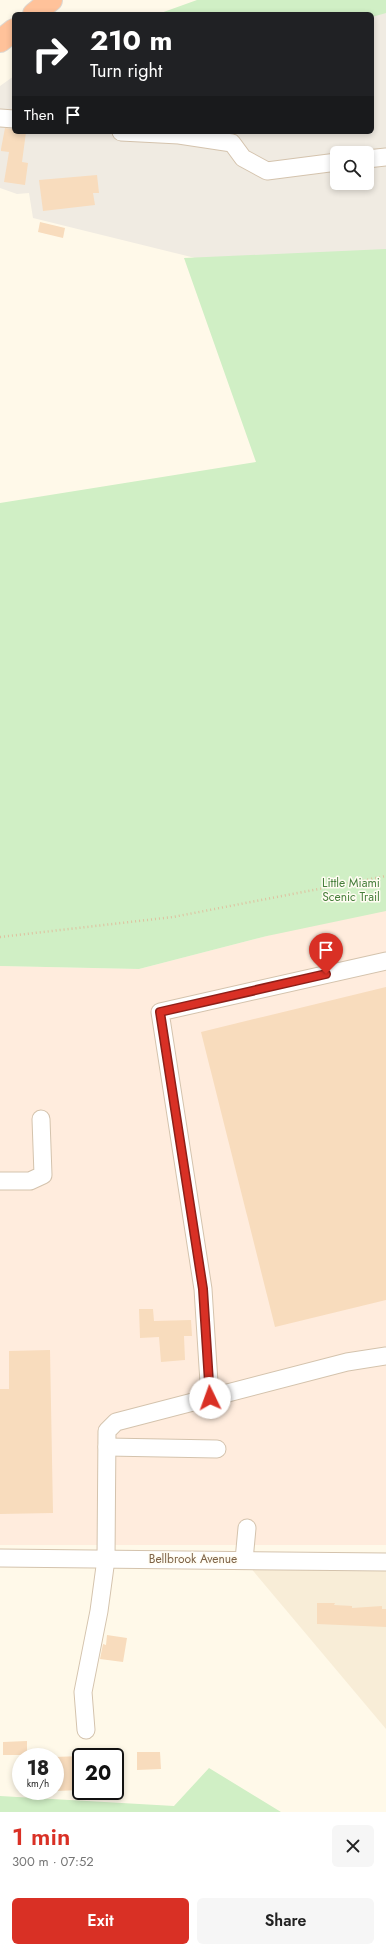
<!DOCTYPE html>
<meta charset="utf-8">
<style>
:root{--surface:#fff;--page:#f6f6f6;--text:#222;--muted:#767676;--accent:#d93025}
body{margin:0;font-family:Jost,sans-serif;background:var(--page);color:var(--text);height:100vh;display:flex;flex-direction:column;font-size:15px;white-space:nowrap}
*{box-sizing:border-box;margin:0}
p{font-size:13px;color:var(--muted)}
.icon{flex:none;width:22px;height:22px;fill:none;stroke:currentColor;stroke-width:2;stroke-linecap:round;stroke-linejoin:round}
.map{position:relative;height:1812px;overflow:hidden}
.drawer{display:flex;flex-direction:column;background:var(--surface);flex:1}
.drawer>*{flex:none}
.top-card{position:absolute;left:12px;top:12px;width:362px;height:122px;border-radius:6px;box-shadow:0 2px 6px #0003;background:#202124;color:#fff;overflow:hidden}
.controls{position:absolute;left:330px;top:146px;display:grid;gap:8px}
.controls a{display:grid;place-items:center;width:44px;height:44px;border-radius:6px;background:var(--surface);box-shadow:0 2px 6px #0003;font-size:20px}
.speed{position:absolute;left:12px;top:1748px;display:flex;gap:8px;font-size:20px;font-weight:700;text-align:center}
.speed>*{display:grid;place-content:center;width:52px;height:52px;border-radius:50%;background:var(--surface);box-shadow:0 2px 6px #0003;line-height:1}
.speed small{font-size:10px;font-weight:400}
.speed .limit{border:2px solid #111;border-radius:6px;background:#fff;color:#111}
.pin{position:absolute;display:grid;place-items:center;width:34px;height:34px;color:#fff;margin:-41px -17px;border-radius:50% 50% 50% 0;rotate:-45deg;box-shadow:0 0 4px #0007}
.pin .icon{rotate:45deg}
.me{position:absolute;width:44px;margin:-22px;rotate:357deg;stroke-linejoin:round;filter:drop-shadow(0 0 3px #0008)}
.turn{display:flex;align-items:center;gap:14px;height:84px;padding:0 12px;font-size:18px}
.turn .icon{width:52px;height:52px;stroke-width:2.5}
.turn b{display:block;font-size:28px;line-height:34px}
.then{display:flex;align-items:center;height:38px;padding:0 12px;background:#0003;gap:8px;font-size:15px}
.round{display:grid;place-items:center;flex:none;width:42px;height:42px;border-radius:6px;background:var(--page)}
.head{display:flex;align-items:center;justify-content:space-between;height:68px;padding:0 12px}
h1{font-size:24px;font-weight:600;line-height:30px;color:var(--accent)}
.button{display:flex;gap:8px;margin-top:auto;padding:8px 12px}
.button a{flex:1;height:46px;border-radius:6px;background:var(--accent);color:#fff;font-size:16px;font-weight:600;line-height:46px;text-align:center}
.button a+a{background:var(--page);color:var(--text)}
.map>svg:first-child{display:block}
.residential{fill:#f8edd7}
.commercial{fill:#ffecdd}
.industrial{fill:#f0ebe2;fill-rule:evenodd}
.green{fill:#d0efc5}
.building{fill:#f8dcbd}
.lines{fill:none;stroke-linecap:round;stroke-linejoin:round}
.minor-casing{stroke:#d4c3ad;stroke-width:19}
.highway-casing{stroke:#ddd6cf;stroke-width:24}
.path{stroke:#dec09f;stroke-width:2.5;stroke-dasharray:1 3;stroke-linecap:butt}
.minor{stroke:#fff;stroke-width:17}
.highway{stroke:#ffc29a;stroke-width:22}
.route-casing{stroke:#8d1f18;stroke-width:10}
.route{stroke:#d93025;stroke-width:7}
.labels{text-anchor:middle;stroke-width:3;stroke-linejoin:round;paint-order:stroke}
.park-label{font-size:12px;fill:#477f3c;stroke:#fffcf2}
.street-label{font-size:12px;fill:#7e6348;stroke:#fffcf2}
</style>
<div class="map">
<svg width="386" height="1812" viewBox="0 0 386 1812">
<rect width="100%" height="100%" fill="#fff9e9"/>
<path class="residential" d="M244 1560 386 1562V1729Z"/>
<path class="commercial" d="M386 905V1545H0V966L139 969Z"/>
<path class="industrial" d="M386 0V282L317 288 33 218 29 193 17 194 0 188V86L14 76V132H372V14ZM337 153H367V183H337Z"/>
<g class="green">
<path d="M197 0H386V13L372 17V14H158Z"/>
<path d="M386 249V911L267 936 139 969 0 966V503L256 462 184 258Z"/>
<path d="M209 1768 281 1812H0V1796L174 1806Z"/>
</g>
<g class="building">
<path d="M5 128 14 129V132H26L22 162 28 163 25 185 4 182 9 152 1 151V149Z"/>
<path d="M97 175 99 193H93L95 205 43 211 39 180Z"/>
<path d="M40 222 65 228 63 238 38 232Z"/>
<path d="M386 987V1300L275 1327 201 1032Z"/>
<path d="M139 1309H153L154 1321 191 1320 192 1336H184L185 1360 161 1362 159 1337 140 1338Z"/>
<path d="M50 1350 53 1513 0 1514V1389H9V1351Z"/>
<path d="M317 1603H335L334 1605 352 1606V1608L382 1606V1609H386V1627L317 1624Z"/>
<path d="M107 1635 127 1638 123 1662 100 1659 103 1644 106 1645Z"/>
<path d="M27 1741V1755H3V1742Z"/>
<path d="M137 1752H160L161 1769 137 1770Z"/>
<path d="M81 1756V1790L56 1791 55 1757Z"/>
</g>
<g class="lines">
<defs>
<g id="minor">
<path d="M0 118 14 119"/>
<path d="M121 132 179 135 232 143 243 158 267 171 337 162"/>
<path d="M367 159 386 157"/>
<path d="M0 1181H30L43 1175 41 1119"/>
<path d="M210 1398 203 1289 160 1012 386 961"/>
<path d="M107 1447 217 1449"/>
<path d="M0 1558 386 1562"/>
<path d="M244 1560 247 1528"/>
<path d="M86 1730 83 1692 99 1611 106 1559 107 1431 116 1422 347 1362 386 1356"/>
</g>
<g id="highway">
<path d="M34 14 51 0"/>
<path d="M0 41 14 30"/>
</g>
</defs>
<use href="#minor" class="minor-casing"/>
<use href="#highway" class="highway-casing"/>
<path class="path" d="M0 937 173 917 386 876"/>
<use href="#minor" class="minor"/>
<use href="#highway" class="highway"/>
</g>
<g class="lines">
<defs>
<path id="route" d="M210 1398 203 1289 160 1012 326 974"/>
</defs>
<use href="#route" class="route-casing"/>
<use href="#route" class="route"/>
</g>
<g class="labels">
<g class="park-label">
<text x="351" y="887">Little Miami<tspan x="351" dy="14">Scenic Trail</tspan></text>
</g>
<g class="street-label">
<text x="193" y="1563">Bellbrook Avenue</text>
</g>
</g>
</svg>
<div class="controls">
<a><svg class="icon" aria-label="search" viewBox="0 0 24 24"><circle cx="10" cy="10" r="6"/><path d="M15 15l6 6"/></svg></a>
</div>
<div class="speed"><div>18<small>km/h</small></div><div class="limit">20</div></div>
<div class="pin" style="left:326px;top:974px;background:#d93025"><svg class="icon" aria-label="arrive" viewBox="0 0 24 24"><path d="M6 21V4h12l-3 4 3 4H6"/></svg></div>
<svg class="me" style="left:210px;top:1398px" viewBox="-20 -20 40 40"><circle r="19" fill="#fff"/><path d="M0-13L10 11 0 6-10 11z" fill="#d93025"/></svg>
<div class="top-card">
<div class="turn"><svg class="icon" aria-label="right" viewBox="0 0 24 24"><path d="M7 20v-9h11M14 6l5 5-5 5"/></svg><div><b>210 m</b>Turn right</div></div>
<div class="then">Then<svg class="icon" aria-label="arrive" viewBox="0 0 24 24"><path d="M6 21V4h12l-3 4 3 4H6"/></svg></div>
</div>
</div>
<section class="drawer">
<div class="head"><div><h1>1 min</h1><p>300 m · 07:52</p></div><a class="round"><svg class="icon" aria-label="close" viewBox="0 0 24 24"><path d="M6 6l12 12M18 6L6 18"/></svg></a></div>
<div class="button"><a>Exit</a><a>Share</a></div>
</section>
